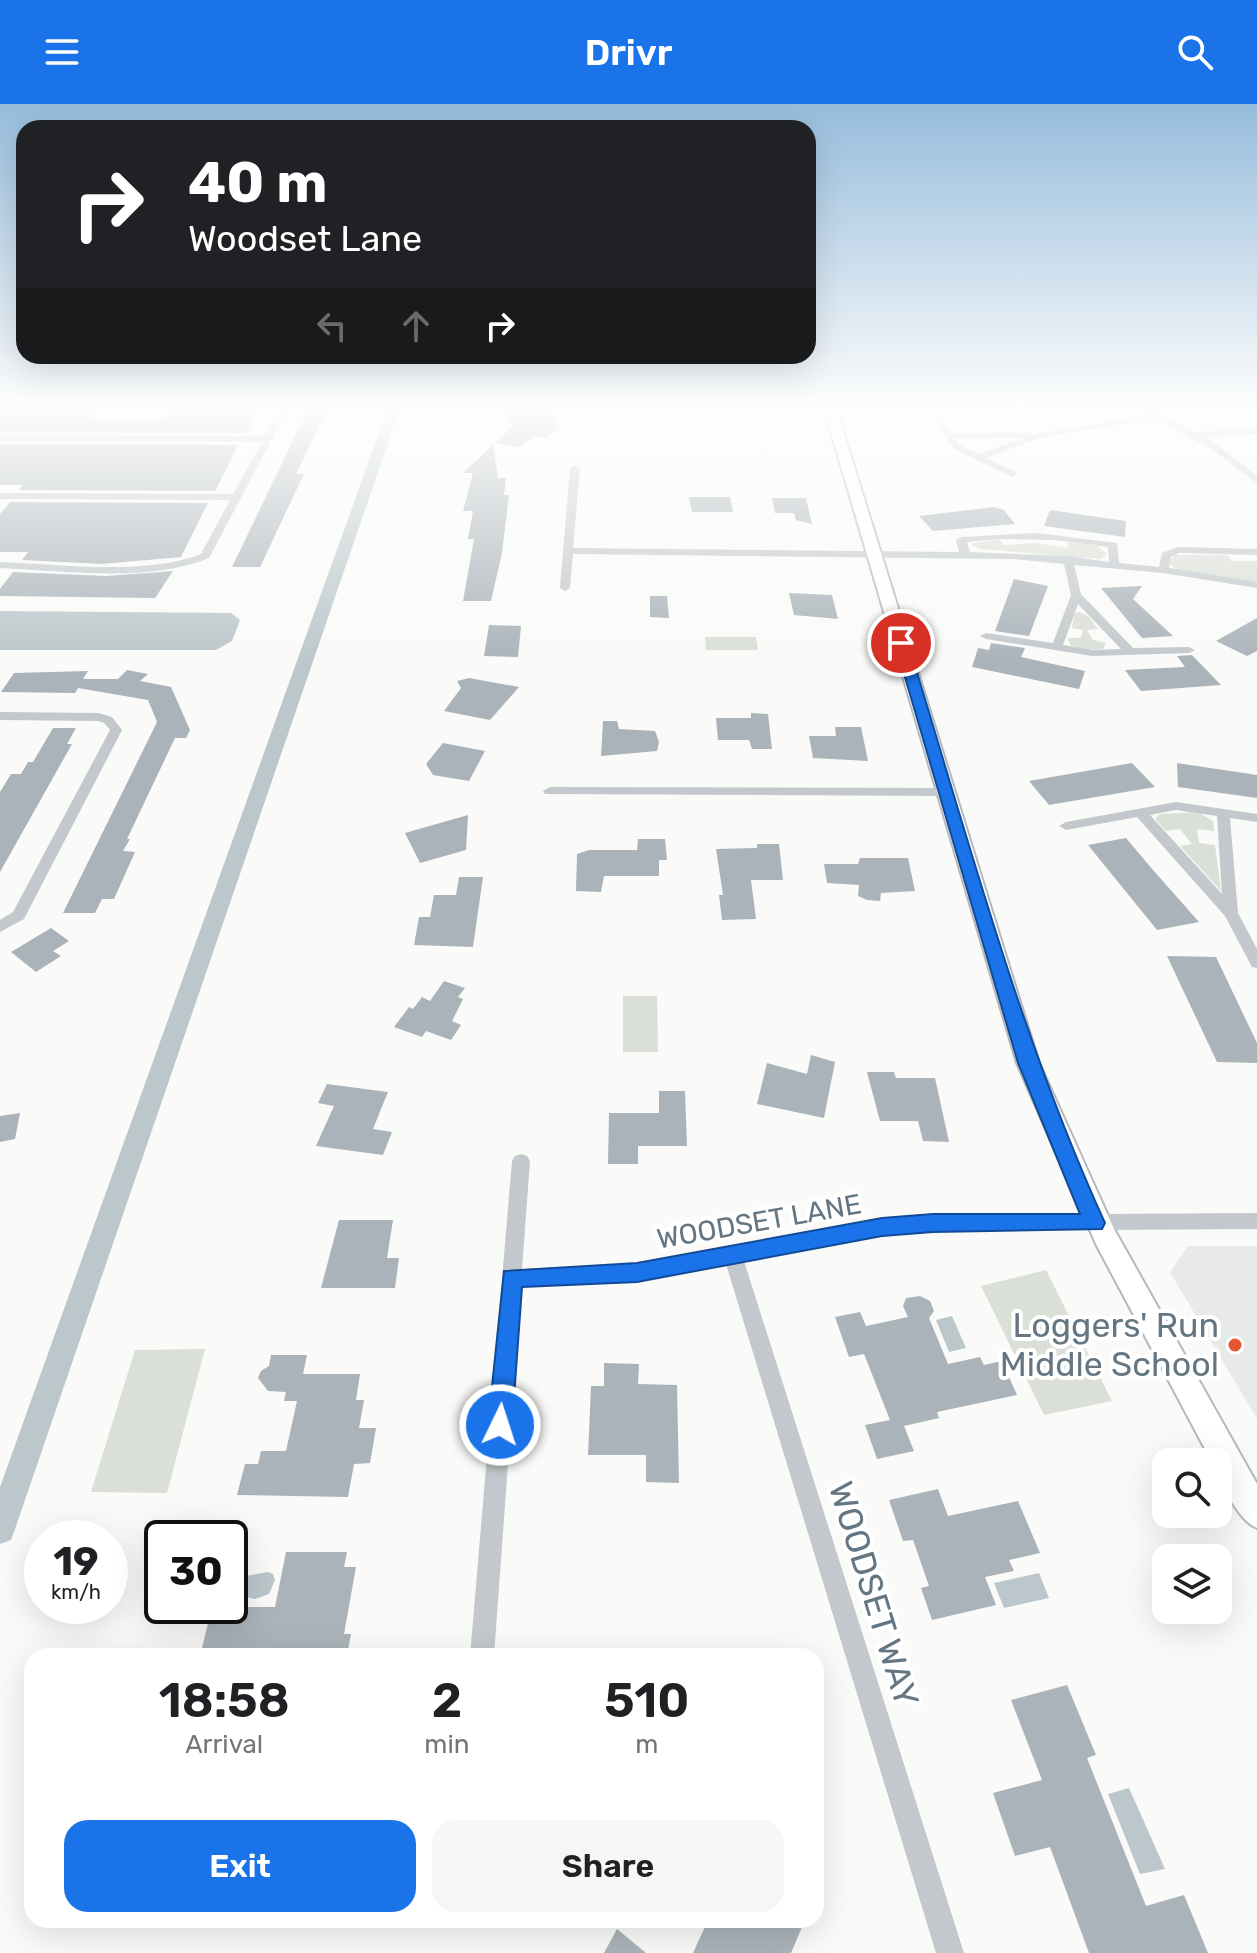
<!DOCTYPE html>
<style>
:root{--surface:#fff;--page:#f6f6f6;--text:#202124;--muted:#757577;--accent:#1a73e8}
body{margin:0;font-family:Rubik,sans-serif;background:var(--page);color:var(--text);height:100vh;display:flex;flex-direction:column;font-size:30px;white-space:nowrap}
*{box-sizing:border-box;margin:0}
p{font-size:26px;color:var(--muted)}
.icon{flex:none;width:44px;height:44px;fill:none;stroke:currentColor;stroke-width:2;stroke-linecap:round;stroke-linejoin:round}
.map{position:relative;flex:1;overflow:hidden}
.sheet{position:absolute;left:24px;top:1544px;width:800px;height:280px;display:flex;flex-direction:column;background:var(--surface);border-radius:24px;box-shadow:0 8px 32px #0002}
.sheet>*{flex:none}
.hud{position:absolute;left:16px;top:16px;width:800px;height:244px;border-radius:24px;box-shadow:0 8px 32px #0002;background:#202124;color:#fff;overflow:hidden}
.buttons{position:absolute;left:1152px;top:1344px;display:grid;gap:16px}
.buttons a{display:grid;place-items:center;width:80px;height:80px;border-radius:16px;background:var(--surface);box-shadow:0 8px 32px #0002;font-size:40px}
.speed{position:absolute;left:24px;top:1416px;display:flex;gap:16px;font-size:40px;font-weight:700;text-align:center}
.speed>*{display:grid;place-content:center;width:104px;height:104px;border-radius:50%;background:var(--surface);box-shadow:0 8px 32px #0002;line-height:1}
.speed small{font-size:20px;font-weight:400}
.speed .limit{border:4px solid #111;border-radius:12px;background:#fff;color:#111}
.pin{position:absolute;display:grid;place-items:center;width:68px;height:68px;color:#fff;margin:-34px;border:4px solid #fff;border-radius:50%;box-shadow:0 2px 8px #0007}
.me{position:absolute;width:88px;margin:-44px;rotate:4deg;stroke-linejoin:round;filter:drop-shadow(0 0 6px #0008)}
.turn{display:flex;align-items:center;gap:28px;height:168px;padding:0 40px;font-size:36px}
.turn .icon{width:104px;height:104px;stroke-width:2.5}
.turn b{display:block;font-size:56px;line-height:68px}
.lanes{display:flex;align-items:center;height:76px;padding:0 40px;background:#0003;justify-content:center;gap:40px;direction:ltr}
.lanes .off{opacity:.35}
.eta{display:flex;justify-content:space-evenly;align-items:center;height:136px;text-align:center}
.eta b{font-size:48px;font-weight:600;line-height:56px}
.primary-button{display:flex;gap:16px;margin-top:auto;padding:16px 40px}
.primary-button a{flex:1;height:92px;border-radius:24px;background:var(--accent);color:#fff;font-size:32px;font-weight:600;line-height:92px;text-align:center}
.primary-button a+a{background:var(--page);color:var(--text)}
header{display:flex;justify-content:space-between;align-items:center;height:104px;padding:0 40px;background:var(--accent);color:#fff;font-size:36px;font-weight:600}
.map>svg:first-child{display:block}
.built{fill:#e8e9e9}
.green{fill:#dadfd7}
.water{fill:#bbc7cb}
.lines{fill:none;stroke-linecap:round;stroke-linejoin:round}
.canal{fill:#bbc7cb;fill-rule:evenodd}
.building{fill:#aab3b9}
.secondary-casing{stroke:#b3babf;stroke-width:4}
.street{fill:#c3c8cc;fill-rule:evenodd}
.secondary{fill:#fff;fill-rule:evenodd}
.route{fill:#1a73e8;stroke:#114b97;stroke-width:2}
.poi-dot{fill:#e4572e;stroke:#fff;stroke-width:3}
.labels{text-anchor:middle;stroke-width:8;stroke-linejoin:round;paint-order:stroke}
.street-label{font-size:28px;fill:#657683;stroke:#fff}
.near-poi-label{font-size:34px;fill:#657683;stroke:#fff;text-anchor:end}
.near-street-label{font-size:34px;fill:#657683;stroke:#fff}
</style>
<header><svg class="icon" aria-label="menu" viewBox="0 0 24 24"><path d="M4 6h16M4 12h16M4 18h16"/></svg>Drivr<svg class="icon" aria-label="search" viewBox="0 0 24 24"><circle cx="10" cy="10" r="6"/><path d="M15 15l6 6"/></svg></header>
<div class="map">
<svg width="1257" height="1849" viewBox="0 0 1257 1849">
<rect width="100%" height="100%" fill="#fafaf8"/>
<path class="built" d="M1188 1142H1257V1315L1170 1168Z"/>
<g class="green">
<path d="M998 435 1004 441 1036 439 1067 444 1068 438 1098 442 1107 450 1101 455 980 445 970 440Z"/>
<path d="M1175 451H1227L1232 457H1257V478L1177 467 1169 459Z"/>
<path d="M1079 508 1088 512 1098 525 1087 526 1093 536 1106 539 1103 545 1082 546 1070 541 1068 534H1081L1083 526 1072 524 1074 509Z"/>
<path d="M705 533H756L758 546H706Z"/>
<path d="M1198 708 1213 717 1214 727 1197 725 1199 739 1215 741 1221 787 1180 742 1192 740 1180 725 1166 727 1155 715 1160 710Z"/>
<path d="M623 892H657L658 948H623Z"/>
<path d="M1046 1166 1112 1297 1044 1311 981 1182Z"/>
<path d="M205 1245 167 1389 91 1388 135 1246Z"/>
</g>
<g class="water">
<path d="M0 507 231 509 240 516 232 537 216 546H0Z"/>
<path d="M952 1212 966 1244 949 1248 936 1216Z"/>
<path d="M268 1468 273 1470 275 1476 269 1490 255 1495 241 1492 230 1499V1475Z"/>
<path d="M1039 1469 1049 1494 1004 1504 994 1479Z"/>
<path d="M1129 1684 1165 1765 1140 1770 1108 1690Z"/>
</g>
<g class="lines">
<path class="canal" d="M389 301H401L15 1425 11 1436 0 1440V1383Z"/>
</g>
<g class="building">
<path d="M0 301H103L93 314 105 315H163L172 301H263L246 329 0 328Z"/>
<path d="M310 301H329L296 370H304L260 463H232Z"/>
<path d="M506 301H537L540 306H548L558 324 546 334 533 332 520 343 495 339 512 323Z"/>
<path d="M0 340 238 341 215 387 19 386 23 381H0Z"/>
<path d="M493 341 498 374H506L504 391H509L502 449 491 497H463L474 435H468L473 407H463L473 369H463Z"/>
<path d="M689 393H730L733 408H692Z"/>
<path d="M772 394H806L812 420 796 416 794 409H775Z"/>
<path d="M10 398 208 399 181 453 102 460 22 456 28 448H0V410Z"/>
<path d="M994 403 1004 406 1015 420 933 427 919 412Z"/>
<path d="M1050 406 1126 417 1125 433 1044 422Z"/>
<path d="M173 467 155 494 0 492V485L13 468 106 472Z"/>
<path d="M1014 475 1048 482 1029 532 995 527Z"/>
<path d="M1142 482 1133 495 1173 532 1142 534 1101 484Z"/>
<path d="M789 489 832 491 838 515 794 511Z"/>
<path d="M650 492H667L669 514 650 513Z"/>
<path d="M1257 514V547L1247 552 1216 537Z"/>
<path d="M489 521 521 522 518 553 484 552Z"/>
<path d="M991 539 1025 544 1021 553 1085 567 1079 585 972 563 978 544 989 546Z"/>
<path d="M1192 551 1221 581 1141 587 1125 566 1185 563 1177 552Z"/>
<path d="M127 566 148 570 140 577 171 583 190 626 186 634H175L127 735H130L123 747 135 748 114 795H102L95 809H63L157 618 148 596 78 584 75 589 1 588 14 569 88 567 83 575H118Z"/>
<path d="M469 574 519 583 490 616 444 607 461 584 457 577Z"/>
<path d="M751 609 768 610 772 645H752L749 636H718L716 614H751Z"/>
<path d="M603 617H617L619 625 655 627 659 638 657 647 601 652Z"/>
<path d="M835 623H861L868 657 813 654 809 632H836Z"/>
<path d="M53 624H76L67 640H72L0 768V688L11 670H21L28 658H33Z"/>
<path d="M443 639 485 647 469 677 433 671 426 660Z"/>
<path d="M1132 659 1155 683 1049 701 1029 677Z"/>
<path d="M1177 659 1257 671V694L1178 683Z"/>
<path d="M468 711 466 746 420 759 405 729Z"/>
<path d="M1126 734 1153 766 1199 818 1157 826 1088 741Z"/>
<path d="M638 735H665L667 756H659V772H604L601 788 576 787 577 750 589 746H637Z"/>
<path d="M757 740H779L783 776H751L756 815 722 816 719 791H723L716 745 757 744Z"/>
<path d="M860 754H908L915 787 881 789 880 797 867 796 858 792 859 781 827 779 824 760H858Z"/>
<path d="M459 773H483L473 843 414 841 419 813H430L434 791H456Z"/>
<path d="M51 824 69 837 53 847 61 852 36 868 11 848Z"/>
<path d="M1167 852 1216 853 1257 939V959L1217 958Z"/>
<path d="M444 877 465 884 458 893 463 895 452 917 461 921 451 936 426 927 422 933 394 923 409 903 413 905 422 893 430 897Z"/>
<path d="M811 951 835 958 824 1014 757 1000 767 959 807 970Z"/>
<path d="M867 968H894L896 974H935L949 1038 923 1037 918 1017H880Z"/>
<path d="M327 980 388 988 373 1025 392 1028 383 1051 316 1042 334 1002 318 999Z"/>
<path d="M659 987H685L687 1042H638V1060H608L609 1009H659Z"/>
<path d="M20 1009 15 1035 0 1038V1012Z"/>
<path d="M339 1116H393L387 1154H399L395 1184H321Z"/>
<path d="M920 1192 930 1197 934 1207 929 1214 948 1260 980 1253 984 1261 1002 1257 1017 1291 937 1308 939 1314 904 1322 914 1347 877 1355 865 1321 890 1316 864 1250 849 1253 835 1213 860 1208 866 1222 908 1213 903 1202 906 1194Z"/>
<path d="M271 1251H307L303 1270H360L356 1296H364L359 1324H376L370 1359 354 1360 348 1393 237 1391 245 1360H258L261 1347H286L297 1297H284L286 1288 268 1287 258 1274 261 1267 269 1262Z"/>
<path d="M604 1259 639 1260 638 1280 677 1281 679 1379 646 1378V1351H588L591 1282H604Z"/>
<path d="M938 1385 948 1412 1018 1397 1040 1449 1009 1456 1014 1467 985 1473 996 1501 932 1516 921 1484 929 1482 913 1436 903 1437 889 1396Z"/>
<path d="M286 1448H347L344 1463H356L344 1530H351L347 1552H200L212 1503H275Z"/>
<path d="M1067 1581 1096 1651 1087 1654 1146 1802 1184 1791 1208 1849H1089L1050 1743 1015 1752 993 1689 1042 1676 1011 1596Z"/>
<path d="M708 1816H805L791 1849H693Z"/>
<path d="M617 1825 646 1849H604Z"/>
</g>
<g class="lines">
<defs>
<path id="secondary" d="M823 301H835L1039 959 1114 1125 1257 1380V1424C1239 1417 1218 1378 1218 1358H1212L1096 1140 1017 959Z"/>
</defs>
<use href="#secondary" class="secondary-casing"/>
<g class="street">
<path d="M282 301H290L209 454C148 479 65 467 0 464V458C59 460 147 472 201 450L230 396 0 395V389L233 390 262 338 0 337V331L265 332Z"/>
<path d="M1134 301H1145L1194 328 1257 324V330L1203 333 1219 342 1257 372V379L1213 346 1156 315 1042 333 986 354 1015 368 1017 370 1012 373 954 345 932 312 939 310 952 329 1027 328 1031 331 1149 311ZM1025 334 979 350 960 341 956 335Z"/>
<path d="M575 361 580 364 573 444 959 448 956 436 961 433 1037 429 1117 439 1119 459 1159 463 1162 449 1178 443 1257 445V451L1179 449 1171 453 1169 464 1257 478V484L1163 469 1074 461 1081 490 1133 544 1189 543 1195 546 1189 549 1092 552 986 535 980 532 986 529 1053 539 1071 491 1064 460 1013 455 573 450 570 484 565 487 560 484 570 364ZM1001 435 1055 436 1108 443 1109 458 1068 452 970 448 967 438ZM1078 500 1121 545 1092 546 1063 541Z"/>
<path d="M0 608 99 609 112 613 122 626 24 815 0 828V816L13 808 110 626 104 619 98 617 0 616Z"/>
<path d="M550 683 946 684 953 688 946 692 545 690 543 687Z"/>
<path d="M1176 698 1257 710V718L1230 714 1238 809 1257 845V864L1252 863 1225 812 1137 713 1066 726 1059 722 1066 718ZM1176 706 1217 712 1222 790 1150 711Z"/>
<path d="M521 1050 527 1052 530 1057 522 1165 637 1159 882 1115 933 1111 1257 1109V1125L933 1127 882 1131 744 1157 964 1849H936L726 1160 637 1177 521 1182 494 1552H470L512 1057 515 1052Z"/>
</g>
<use href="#secondary" class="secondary"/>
</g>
<linearGradient id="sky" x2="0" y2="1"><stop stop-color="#96bcdc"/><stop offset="0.54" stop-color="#fdfdfc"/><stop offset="1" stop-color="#fdfdfc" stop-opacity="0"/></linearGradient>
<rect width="1257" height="560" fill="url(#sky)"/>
<path class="route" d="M901 535 908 539C968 734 1020 933 1105 1119L1102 1125 933 1128 882 1132 637 1178 522 1183 512 1321 509 1330 500 1333 492 1330 488 1321 504 1167 637 1159 882 1114 933 1110H1080L1018 959 895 539Z"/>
<circle class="poi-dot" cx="1235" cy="1241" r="8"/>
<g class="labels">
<g class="street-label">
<text transform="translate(759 1117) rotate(-10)" y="10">WOODSET LANE</text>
</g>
<g class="near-poi-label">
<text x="1219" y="1233">Loggers' Run<tspan x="1219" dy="39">Middle School</tspan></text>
</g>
<g class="near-street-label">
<text transform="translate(874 1490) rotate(73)" y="12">WOODSET WAY</text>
</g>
</g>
</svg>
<div class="buttons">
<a><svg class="icon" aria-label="search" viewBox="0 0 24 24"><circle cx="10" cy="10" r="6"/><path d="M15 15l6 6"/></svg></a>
<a><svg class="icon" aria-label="layers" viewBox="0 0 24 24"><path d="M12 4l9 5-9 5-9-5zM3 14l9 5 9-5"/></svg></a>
</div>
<div class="speed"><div>19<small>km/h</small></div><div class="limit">30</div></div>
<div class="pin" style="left:901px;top:539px;background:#d93025"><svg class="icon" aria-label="arrive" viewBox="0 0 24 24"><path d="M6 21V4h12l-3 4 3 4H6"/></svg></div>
<svg class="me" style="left:500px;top:1321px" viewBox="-20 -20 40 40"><circle r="17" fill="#1a73e8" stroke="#fff" stroke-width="3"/><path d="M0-11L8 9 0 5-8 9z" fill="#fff"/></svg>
<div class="hud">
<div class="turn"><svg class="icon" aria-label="right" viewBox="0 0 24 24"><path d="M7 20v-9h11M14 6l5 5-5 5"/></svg><div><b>40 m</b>Woodset Lane</div></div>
<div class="lanes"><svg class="icon off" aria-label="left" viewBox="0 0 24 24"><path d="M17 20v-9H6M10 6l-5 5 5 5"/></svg><svg class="icon off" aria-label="ahead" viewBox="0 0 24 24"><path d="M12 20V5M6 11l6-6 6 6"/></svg><svg class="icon" aria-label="right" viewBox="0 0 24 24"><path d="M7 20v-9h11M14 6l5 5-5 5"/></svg></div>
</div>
<section class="sheet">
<div class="eta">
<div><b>18:58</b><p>Arrival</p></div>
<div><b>2</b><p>min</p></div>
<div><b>510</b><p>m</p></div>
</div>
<div class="primary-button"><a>Exit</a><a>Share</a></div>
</section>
</div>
